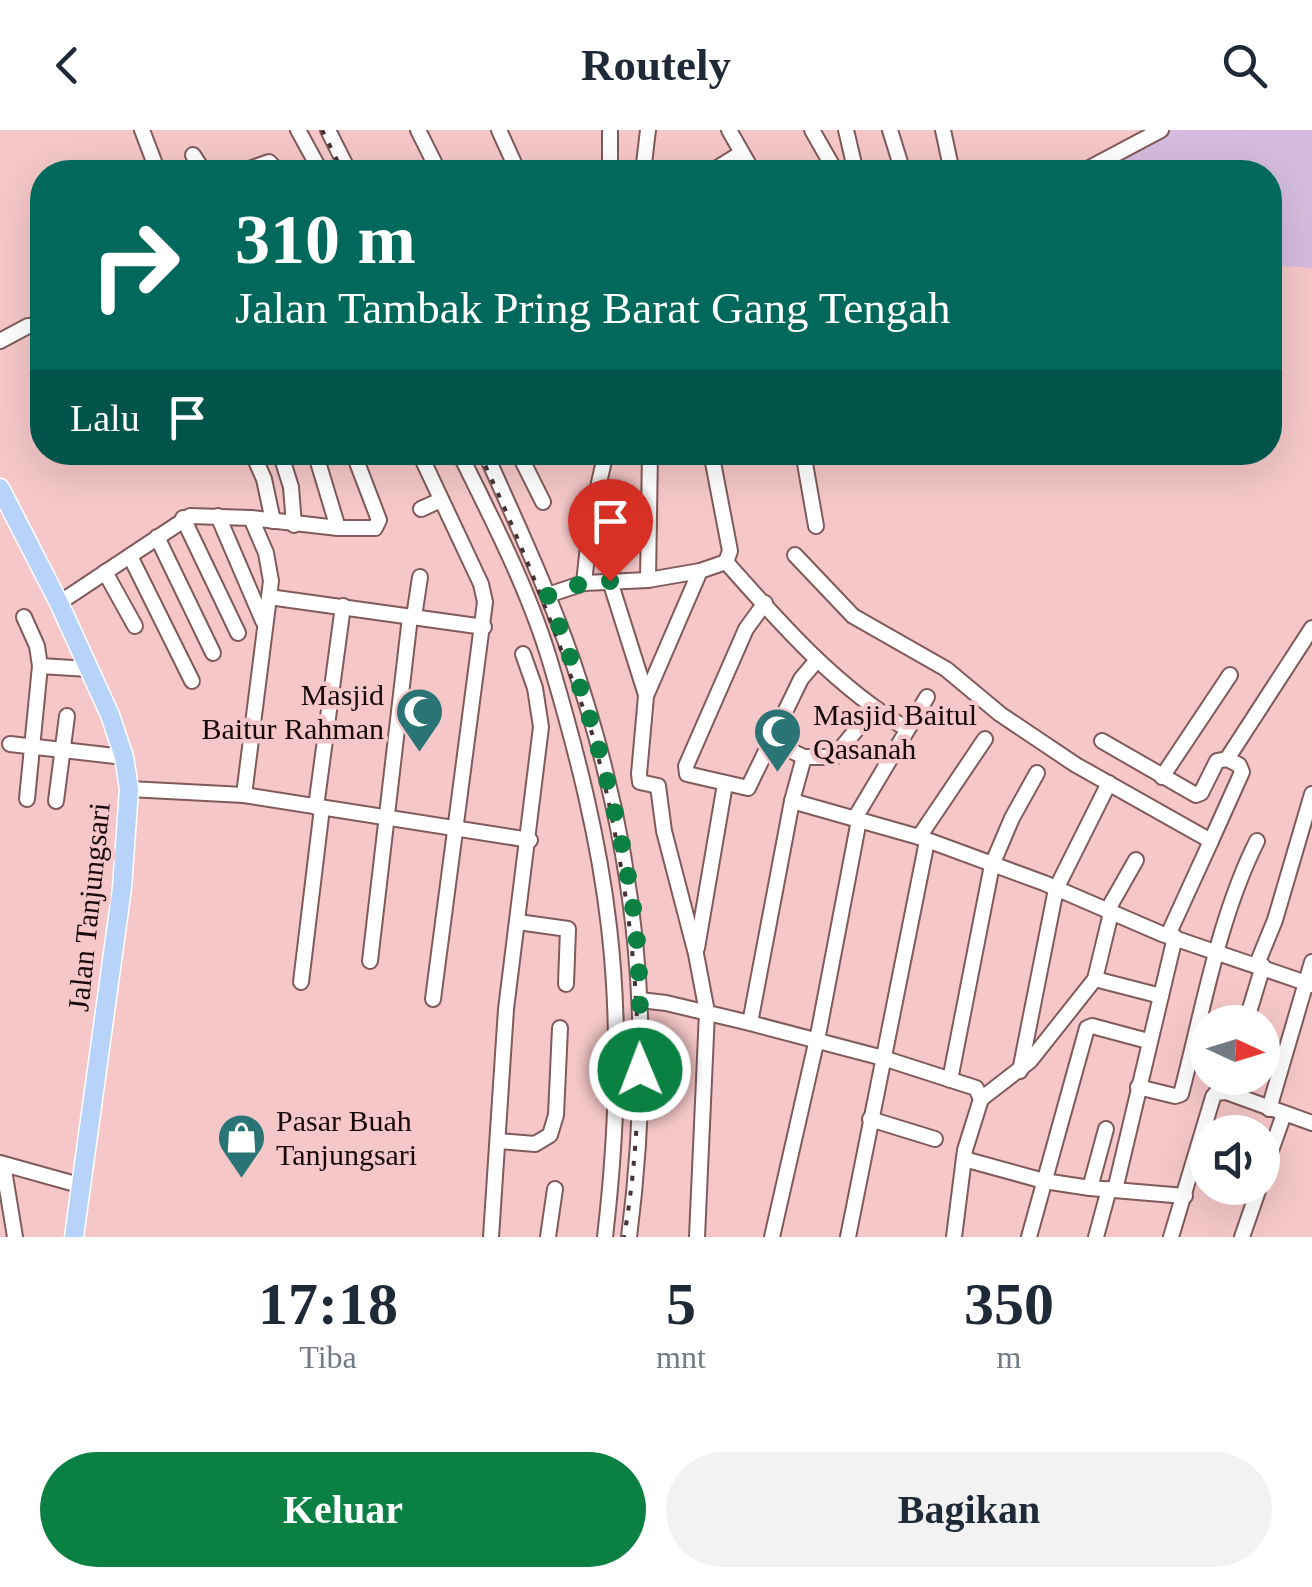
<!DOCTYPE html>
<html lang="id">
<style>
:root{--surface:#fff;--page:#f2f2f3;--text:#1f2937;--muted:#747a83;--accent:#0b8043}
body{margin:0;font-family:Georgia,serif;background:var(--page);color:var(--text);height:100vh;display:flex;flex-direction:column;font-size:38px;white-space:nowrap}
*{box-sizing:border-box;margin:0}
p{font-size:32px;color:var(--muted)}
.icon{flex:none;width:55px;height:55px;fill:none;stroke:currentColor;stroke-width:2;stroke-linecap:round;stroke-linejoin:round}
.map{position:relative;height:1107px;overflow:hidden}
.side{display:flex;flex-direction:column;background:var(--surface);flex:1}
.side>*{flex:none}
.top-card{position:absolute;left:30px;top:30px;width:1252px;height:305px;border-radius:40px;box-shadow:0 10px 40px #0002;background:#00695c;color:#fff;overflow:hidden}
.needle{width:65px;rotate:94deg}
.controls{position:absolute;left:1190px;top:875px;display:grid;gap:20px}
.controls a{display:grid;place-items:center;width:90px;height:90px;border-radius:50%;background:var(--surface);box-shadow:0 10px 40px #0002;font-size:50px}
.pin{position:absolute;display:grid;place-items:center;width:85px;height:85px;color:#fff;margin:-102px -42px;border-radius:50% 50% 50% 0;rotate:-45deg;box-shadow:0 0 10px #0007}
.pin .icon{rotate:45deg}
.me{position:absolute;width:110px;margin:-55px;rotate:359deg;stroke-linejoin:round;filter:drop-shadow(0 0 8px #0008)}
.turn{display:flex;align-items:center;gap:35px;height:210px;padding:0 40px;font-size:45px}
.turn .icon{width:130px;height:130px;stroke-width:2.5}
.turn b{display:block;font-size:70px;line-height:85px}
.then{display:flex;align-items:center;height:95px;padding:0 40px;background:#0003;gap:20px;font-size:38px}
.eta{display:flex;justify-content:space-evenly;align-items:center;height:170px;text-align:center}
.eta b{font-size:60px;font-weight:700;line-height:70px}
.button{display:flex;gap:20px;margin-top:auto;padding:20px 40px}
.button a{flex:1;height:115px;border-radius:60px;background:var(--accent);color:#fff;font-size:40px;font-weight:700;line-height:115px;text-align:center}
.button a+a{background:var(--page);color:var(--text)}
header{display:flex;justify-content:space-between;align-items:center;height:130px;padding:0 40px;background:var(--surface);font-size:45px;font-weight:700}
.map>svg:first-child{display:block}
.green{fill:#d5bcde}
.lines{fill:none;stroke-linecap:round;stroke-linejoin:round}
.minor-casing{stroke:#815a5b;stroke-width:18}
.major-casing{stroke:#fff;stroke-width:21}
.minor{stroke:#fff;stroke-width:14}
.major{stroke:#b8d3f9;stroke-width:18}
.rail{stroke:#483334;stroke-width:4;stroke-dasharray:5 10;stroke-linecap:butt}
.route{stroke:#0b8043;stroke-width:18;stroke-dasharray:0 32.4}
.labels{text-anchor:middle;stroke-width:9;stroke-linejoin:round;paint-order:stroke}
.poi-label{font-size:30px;fill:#17090a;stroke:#f5c7c8;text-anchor:start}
.street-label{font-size:30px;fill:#17090a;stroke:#f5c7c8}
</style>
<header><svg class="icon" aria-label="back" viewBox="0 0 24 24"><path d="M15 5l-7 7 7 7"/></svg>Routely<svg class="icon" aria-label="search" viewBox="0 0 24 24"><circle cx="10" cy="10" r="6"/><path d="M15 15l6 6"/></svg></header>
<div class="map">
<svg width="1312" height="1107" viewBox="0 0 1312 1107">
<rect width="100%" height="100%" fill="#f5c7c8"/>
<path class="green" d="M1162 0H1312V138L1270 135V42H1079Z"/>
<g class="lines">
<defs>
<g id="minor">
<path d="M142 0 158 42"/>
<path d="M298 0 321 42"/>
<path d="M328 0 349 42"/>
<path d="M418 0 439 42"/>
<path d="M499 0 518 42"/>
<path d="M610 0V42"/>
<path d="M729 0 753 42"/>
<path d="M812 0 836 42"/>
<path d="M846 0 854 34"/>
<path d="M890 0 903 42"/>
<path d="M943 0 952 42"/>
<path d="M193 25 204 42"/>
<path d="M241 42 269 32 279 42"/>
<path d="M643 42 648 0"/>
<path d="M711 42 740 24"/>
<path d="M1082 42 1161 0"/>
<path d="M0 211 28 196H42"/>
<path d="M252 322 264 349 273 391"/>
<path d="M280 322 291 357 294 395"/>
<path d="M315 322 338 398"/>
<path d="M419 322 481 454 485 472 433 869"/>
<path d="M459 322C493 391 531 464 552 538 577 623 599 709 609 797 621 900 617 1004 605 1107"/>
<path d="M485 322C516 392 548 460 573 532 639 725 655 905 629 1107"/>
<path d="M518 322 543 372"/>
<path d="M711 322 730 421 726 432"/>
<path d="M803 322 816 396"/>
<path d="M421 379 441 370"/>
<path d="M218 386 263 491"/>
<path d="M183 388 238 503"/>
<path d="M157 407 213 523"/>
<path d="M795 425 853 486 946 539 1000 584 1076 635 1211 711 1168 805"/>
<path d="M130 426 192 551"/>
<path d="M726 432C780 493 836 557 907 599"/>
<path d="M105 442 135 496"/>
<path d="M648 450 650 322"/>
<path d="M610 451 646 565"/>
<path d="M584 453 591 388 606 322"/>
<path d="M548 465 584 453 648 450 700 441 726 432"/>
<path d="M269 467 484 497"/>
<path d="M59 473 190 386 251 388 338 398H375L379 390 353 322"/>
<path d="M765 473 746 499 686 636 687 644 748 658 801 549 817 530"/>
<path d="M24 487 37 516 40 536 27 669"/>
<path d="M414 487 420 447"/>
<path d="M40 536 89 539"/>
<path d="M771 611 804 627H834L874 578"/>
<path d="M1102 611 1196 665 1201 663 1217 631 1227 629 1239 635 1242 642 1211 711"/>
<path d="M10 614 124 627"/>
<path d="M1227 629 1312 498"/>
<path d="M1162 647 1230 545"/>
<path d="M129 659 244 665 530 710"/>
<path d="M244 665 271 451 266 423 251 388"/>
<path d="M56 671 67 586"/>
<path d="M792 671 919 707 1044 753 1162 804 1312 855"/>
<path d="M316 677 343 476"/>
<path d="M855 688 927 567"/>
<path d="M919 707 985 609"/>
<path d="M1107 781 1136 730"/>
<path d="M518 792 568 799 566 854"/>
<path d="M697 818 725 654"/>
<path d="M370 831 410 487"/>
<path d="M1257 834 1275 790 1312 664"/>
<path d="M1095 849 1161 866"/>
<path d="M301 852 322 678"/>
<path d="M640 870 666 873 750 893 883 928 976 958 981 969"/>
<path d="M1246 892 1263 836"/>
<path d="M750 893 792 671 804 627"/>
<path d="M1020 941 1056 759 1109 653"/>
<path d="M950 950 992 735 1012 688 1037 643"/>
<path d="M1138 957 1175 966 1181 964C1203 881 1218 789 1257 711"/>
<path d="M1226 962 1312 993"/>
<path d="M981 969 1030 931 1095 849 1111 783"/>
<path d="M1269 979 1312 832"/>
<path d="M870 989 935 1009"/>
<path d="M498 1011 535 1014 550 1005 556 985 560 898"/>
<path d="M964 1029 1044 1051 1090 1058 1185 1066"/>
<path d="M0 1033 79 1055"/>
<path d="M3 1034 15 1107"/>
<path d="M1262 1046 1284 984"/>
<path d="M1090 1058 1106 999"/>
<path d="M1115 1060 1175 807"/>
<path d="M491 1107 506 879 541 597 535 558 523 524"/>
<path d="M548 1107 555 1059"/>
<path d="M697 1107 707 882 696 824 664 701 658 656 640 652 639 644 646 566 700 441"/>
<path d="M772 1107 819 900 859 690"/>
<path d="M848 1107 927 711"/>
<path d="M954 1107 965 1020 981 969"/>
<path d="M1029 1107 1087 898 1092 896 1148 911"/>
<path d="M1096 1107 1109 1059"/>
<path d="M1171 1107 1213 967 1216 963 1226 962"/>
<path d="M1242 1107 1259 1058"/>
</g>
<path id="major" d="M0 358 59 473 110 585 124 627 129 659 122 758 74 1107"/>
</defs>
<use href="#minor" class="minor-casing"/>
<use href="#major" class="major-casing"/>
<use href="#minor" class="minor"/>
<use href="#major" class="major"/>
<g class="rail">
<path d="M322 0 343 42"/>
<path d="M479 322C512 392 540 461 566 533 576 561 589 589 596 618 636 776 652 946 624 1107"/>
</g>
</g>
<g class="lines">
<path class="route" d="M610 451 584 453 548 465C586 567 617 670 633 777 641 831 640 885 640 940"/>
</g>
<defs>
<symbol id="mosque-pin" viewBox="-11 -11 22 30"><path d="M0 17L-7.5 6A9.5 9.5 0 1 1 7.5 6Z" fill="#2a7476" stroke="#f5c7c8"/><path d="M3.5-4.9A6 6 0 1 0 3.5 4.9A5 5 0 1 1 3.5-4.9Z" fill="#fff"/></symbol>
<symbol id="shop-pin" viewBox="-11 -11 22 30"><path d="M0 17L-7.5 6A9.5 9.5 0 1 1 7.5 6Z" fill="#2a7476" stroke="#f5c7c8"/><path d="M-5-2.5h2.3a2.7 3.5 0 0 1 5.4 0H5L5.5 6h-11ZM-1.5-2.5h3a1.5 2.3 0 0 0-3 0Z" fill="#fff"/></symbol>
</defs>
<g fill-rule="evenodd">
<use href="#mosque-pin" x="392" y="554" width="55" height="75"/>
<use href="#mosque-pin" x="750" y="574" width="55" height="75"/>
<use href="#shop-pin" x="214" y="980" width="55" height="75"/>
</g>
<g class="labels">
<g class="poi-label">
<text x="384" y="575" text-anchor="end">Masjid<tspan x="384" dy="34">Baitur Rahman</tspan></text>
<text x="813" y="595">Masjid Baitul<tspan x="813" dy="34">Qasanah</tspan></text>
<text x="276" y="1001">Pasar Buah<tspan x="276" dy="34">Tanjungsari</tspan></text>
</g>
<g class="street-label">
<text transform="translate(89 777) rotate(-84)" y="10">Jalan Tanjungsari</text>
</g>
</g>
</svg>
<div class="controls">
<a><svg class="needle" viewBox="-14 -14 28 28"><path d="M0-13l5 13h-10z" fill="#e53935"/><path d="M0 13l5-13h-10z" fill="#747a83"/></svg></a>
<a><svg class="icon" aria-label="sound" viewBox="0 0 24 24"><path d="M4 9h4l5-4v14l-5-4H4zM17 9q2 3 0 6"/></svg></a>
</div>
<div class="pin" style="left:610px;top:451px;background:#d93025"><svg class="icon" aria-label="arrive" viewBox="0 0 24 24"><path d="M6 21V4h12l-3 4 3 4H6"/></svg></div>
<svg class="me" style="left:640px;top:940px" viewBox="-20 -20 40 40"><circle r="17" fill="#0b8043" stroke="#fff" stroke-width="3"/><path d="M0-11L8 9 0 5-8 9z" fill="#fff"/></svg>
<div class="top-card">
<div class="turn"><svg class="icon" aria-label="right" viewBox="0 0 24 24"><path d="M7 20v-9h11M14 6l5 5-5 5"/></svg><div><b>310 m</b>Jalan Tambak Pring Barat Gang Tengah</div></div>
<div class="then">Lalu<svg class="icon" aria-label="arrive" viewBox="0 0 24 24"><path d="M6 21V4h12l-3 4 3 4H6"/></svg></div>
</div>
</div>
<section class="side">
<div class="eta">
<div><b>17:18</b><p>Tiba</p></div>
<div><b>5</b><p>mnt</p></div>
<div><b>350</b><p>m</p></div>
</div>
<div class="button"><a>Keluar</a><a>Bagikan</a></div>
</section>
